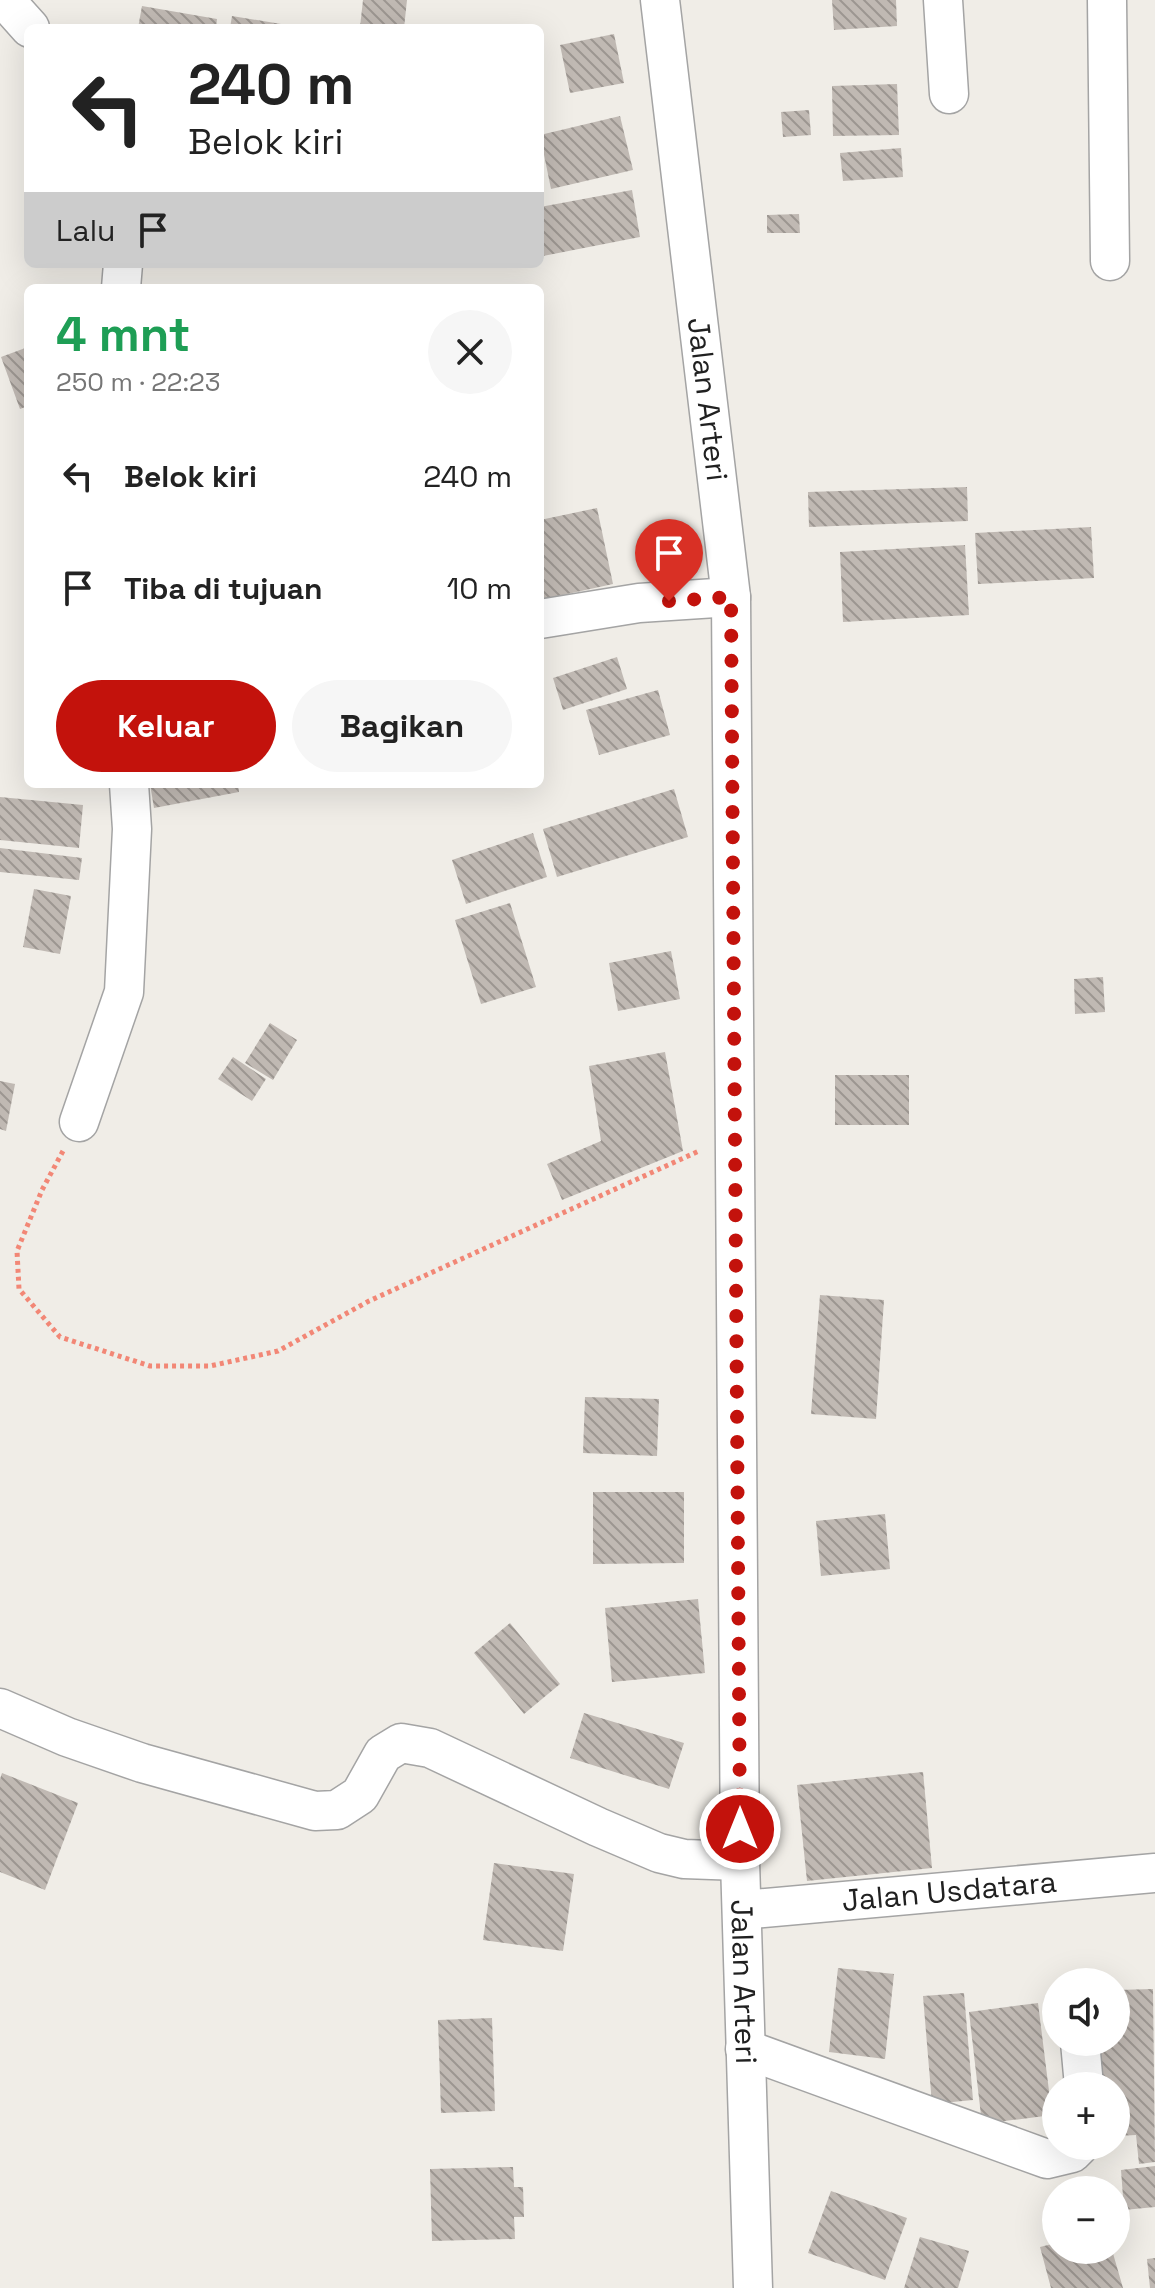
<!DOCTYPE html>
<html lang="id">
<meta charset="utf-8">
<style>
:root{--surface:#fff;--page:#f6f6f6;--text:#222;--muted:#767676;--accent:#c3120c}
body{margin:0;font-family:"Space Grotesk",sans-serif;background:var(--page);color:var(--text);height:100vh;display:flex;flex-direction:column;font-size:30px;white-space:nowrap}
*{box-sizing:border-box;margin:0}
p{font-size:26px;color:var(--muted)}
.icon{flex:none;width:44px;height:44px;fill:none;stroke:currentColor;stroke-width:2;stroke-linecap:round;stroke-linejoin:round}
.map{position:relative;flex:1;overflow:hidden}
.panel{position:absolute;left:24px;top:284px;width:520px;height:504px;display:flex;flex-direction:column;background:var(--surface);border-radius:12px;box-shadow:0 8px 32px #0002}
.panel>*{flex:none}
.banner{position:absolute;left:24px;top:24px;width:520px;height:244px;border-radius:12px;box-shadow:0 8px 32px #0002;background:#fff;color:var(--text);overflow:hidden}
.tools{position:absolute;left:1042px;top:1968px;display:grid;gap:16px}
.tools a{display:grid;place-items:center;width:88px;height:88px;border-radius:50%;background:var(--surface);box-shadow:0 8px 32px #0002;font-size:40px}
.pin{position:absolute;display:grid;place-items:center;width:68px;height:68px;color:#fff;margin:-82px -34px;border-radius:50% 50% 50% 0;rotate:-45deg;box-shadow:0 0 8px #0007}
.pin .icon{rotate:45deg}
.me{position:absolute;width:88px;margin:-44px;rotate:0deg;stroke-linejoin:round;filter:drop-shadow(0 0 6px #0008)}
.turn{display:flex;align-items:center;gap:28px;height:168px;padding:0 32px;font-size:36px}
.turn .icon{width:104px;height:104px;stroke-width:2.5}
.turn b{display:block;font-size:56px;line-height:68px}
.then{display:flex;align-items:center;height:76px;padding:0 32px;background:#0003;gap:16px;font-size:30px}
.round{display:grid;place-items:center;flex:none;width:84px;height:84px;border-radius:42px;background:var(--page)}
.head{display:flex;align-items:center;justify-content:space-between;height:136px;padding:0 32px}
h1{font-size:48px;font-weight:700;line-height:60px;color:#1e9e55}
.cta{display:flex;gap:16px;margin-top:auto;padding:16px 32px}
.cta a{flex:1;height:92px;border-radius:48px;background:var(--accent);color:#fff;font-size:32px;font-weight:700;line-height:92px;text-align:center}
.cta a+a{background:var(--page);color:var(--text)}
ul{padding:0;list-style:none}
li{display:flex;align-items:center;gap:24px;height:112px;padding:0 32px}
li div{flex:1}
li b{display:block;font-size:30px}
li em{font-style:normal}
.map>svg:first-child{display:block}
</style>
<div class="map">
<svg width="1155" height="2288" viewBox="0 0 1155 2288">
<defs>
<pattern id="building-back-hatch" width="6" height="6" patternUnits="userSpaceOnUse" patternTransform="scale(2)"><rect width="6" height="6" fill="#c0b9b3"/><path d="M-1 5l2 2M0 0l6 6M5-1l2 2" fill="none" stroke="#9c9691"/></pattern>
</defs>
<rect width="100%" height="100%" fill="#f0ede7"/>
<g fill="url(#building-back-hatch)">
<polygon points="363,0 407,0 404,28 360,27"/>
<polygon points="832,0 896,0 897,26 834,30"/>
<polygon points="142,6 217,19 216,28 138,28"/>
<polygon points="232,16 293,26 293,28 230,28"/>
<polygon points="614,34 624,83 570,93 560,45"/>
<polygon points="897,84 899,135 833,136 832,86"/>
<polygon points="809,110 811,135 783,137 781,112"/>
<polygon points="620,116 633,170 551,189 540,135"/>
<polygon points="901,148 903,177 843,181 840,153"/>
<polygon points="632,190 640,237 543,256 540,239 540,207"/>
<polygon points="799,214 800,233 767,233 767,215"/>
<polygon points="28,347 28,406 20,409 1,357"/>
<polygon points="967,487 968,521 809,527 808,492"/>
<polygon points="597,508 613,584 540,600 540,520"/>
<polygon points="1091,527 1094,578 978,584 975,533"/>
<polygon points="965,545 969,615 843,622 840,552"/>
<polygon points="617,657 627,689 563,710 553,678"/>
<polygon points="658,690 670,735 599,755 586,710"/>
<polygon points="150,784 238,784 239,792 154,808"/>
<polygon points="674,789 688,837 557,877 543,829"/>
<polygon points="0,797 83,805 79,848 0,840"/>
<polygon points="533,833 547,877 466,904 452,860"/>
<polygon points="0,848 82,858 79,880 0,872"/>
<polygon points="34,889 71,896 60,954 23,947"/>
<polygon points="510,903 536,987 481,1004 455,920"/>
<polygon points="671,951 680,999 618,1011 609,963"/>
<polygon points="1103,977 1105,1012 1075,1014 1074,979"/>
<polygon points="270,1023 297,1040 273,1080 245,1063"/>
<polygon points="665,1052 683,1151 562,1200 547,1164 601,1141 589,1066"/>
<polygon points="233,1057 266,1079 252,1101 218,1079"/>
<rect x="835" y="1075" width="74" height="50"/>
<polygon points="0,1081 15,1084 6,1131 0,1129"/>
<polygon points="820,1295 884,1300 876,1419 811,1414"/>
<polygon points="585,1397 659,1399 657,1456 583,1453"/>
<polygon points="593,1492 684,1492 684,1563 593,1564"/>
<polygon points="885,1514 890,1569 821,1576 816,1521"/>
<polygon points="698,1599 705,1673 612,1682 605,1608"/>
<polygon points="510,1623 560,1684 524,1714 474,1653"/>
<polygon points="584,1713 684,1743 669,1789 570,1758"/>
<polygon points="923,1772 932,1868 807,1881 797,1785"/>
<polygon points="2,1773 78,1803 45,1890 0,1872 0,1779"/>
<polygon points="494,1863 574,1874 563,1951 483,1940"/>
<polygon points="838,1968 894,1974 885,2059 829,2052"/>
<polygon points="1153,1989 1155,2162 1139,2164 1136,2135 1116,2136 1116,2086 1093,2086 1092,2042 1116,2042 1116,1990"/>
<polygon points="964,1993 973,2100 932,2104 923,1996"/>
<polygon points="1038,2003 1052,2115 982,2124 969,2012"/>
<polygon points="492,2018 495,2111 441,2113 438,2020"/>
<polygon points="1155,2166 1155,2207 1124,2210 1121,2170"/>
<polygon points="513,2167 514,2187 523,2187 524,2217 514,2217 515,2239 432,2241 430,2169"/>
<polygon points="831,2191 907,2218 885,2280 808,2253"/>
<polygon points="920,2237 969,2251 958,2288 904,2288"/>
<polygon points="1056,2243 1056,2250 1112,2250 1123,2288 1051,2288 1040,2247"/>
<polygon points="1155,2258 1155,2288 1150,2288 1147,2259"/>
</g>
<g fill="none" stroke-linecap="round" stroke-linejoin="round">
<defs>
<g id="minor">
<polyline points="5,0 30,28"/>
<path id="s1" d="M660 0 731 597 740 1861 753 2288"/>
<polyline points="943,0 949,94"/>
<polyline points="1107,0 1110,261"/>
<polyline points="121,288 123,264"/>
<polyline points="540,619 639,603 731,597"/>
<polyline points="79,1122 124,992 132,829 129,784"/>
<polyline points="0,1708 67,1737 142,1763 315,1811 337,1810 360,1795 383,1754 401,1743 430,1748 598,1827 659,1853 684,1859 740,1861"/>
<path id="s2" d="M742 1910 1155 1873"/>
<polyline points="1080,2042 1084,2086"/>
<polyline points="745,2049 1047,2159 1072,2153 1079,2146"/>
</g>
</defs>
<use href="#minor" stroke="#a4a4a4" stroke-width="41"/>
<polyline stroke="#f28776" stroke-width="5" stroke-dasharray="4 4" stroke-linecap="butt" points="63,1151 42,1190 17,1251 19,1289 60,1337 150,1366 210,1366 278,1351 369,1301 699,1151"/>
<use href="#minor" stroke="#fff" stroke-width="38"/>
</g>
<g fill="none" stroke-linecap="round" stroke-linejoin="round">
<polyline stroke="#c3120c" stroke-width="14" stroke-dasharray="0 25.2" points="669,601 731,597 740,1829"/>
</g>
<g text-anchor="middle" stroke-width="7" stroke-linejoin="round" paint-order="stroke">
<g font-size="30" fill="#202020" stroke="#fff">
<text dy="10" stroke="none"><textPath href="#s1" startOffset="402">Jalan Arteri</textPath></text>
<text dy="10" stroke="none"><textPath href="#s2" startOffset="208">Jalan Usdatara</textPath></text>
<text dy="10" stroke="none"><textPath href="#s1" startOffset="1986">Jalan Arteri</textPath></text>
</g>
</g>
</svg>
<div class="tools">
<a><svg class="icon" aria-label="sound" viewBox="0 0 24 24"><path d="M4 9h4l5-4v14l-5-4H4zM17 9q2 3 0 6"/></svg></a>
<a>+</a>
<a>−</a>
</div>
<div class="pin" style="left:669px;top:601px;background:#d93025"><svg class="icon" aria-label="arrive" viewBox="0 0 24 24"><path d="M6 21V4h12l-3 4 3 4H6"/></svg></div>
<svg class="me" style="left:740px;top:1829px" viewBox="-20 -20 40 40"><circle r="17" fill="#c3120c" stroke="#fff" stroke-width="3"/><path d="M0-11L8 9 0 5-8 9z" fill="#fff"/></svg>
<div class="banner">
<div class="turn"><svg class="icon" aria-label="left" viewBox="0 0 24 24"><path d="M17 20v-9H6M10 6l-5 5 5 5"/></svg><div><b>240 m</b>Belok kiri</div></div>
<div class="then">Lalu<svg class="icon" aria-label="arrive" viewBox="0 0 24 24"><path d="M6 21V4h12l-3 4 3 4H6"/></svg></div>
</div>
<section class="panel">
<div class="head"><div><h1>4 mnt</h1><p>250 m · 22:23</p></div><a class="round"><svg class="icon" aria-label="close" viewBox="0 0 24 24"><path d="M6 6l12 12M18 6L6 18"/></svg></a></div>
<ul>
<li><svg class="icon" aria-label="left" viewBox="0 0 24 24"><path d="M17 20v-9H6M10 6l-5 5 5 5"/></svg><div><b>Belok kiri</b></div><em>240 m</em></li>
<li><svg class="icon" aria-label="arrive" viewBox="0 0 24 24"><path d="M6 21V4h12l-3 4 3 4H6"/></svg><div><b>Tiba di tujuan</b></div><em>10 m</em></li>
</ul>
<div class="cta"><a>Keluar</a><a>Bagikan</a></div>
</section>
</div>
